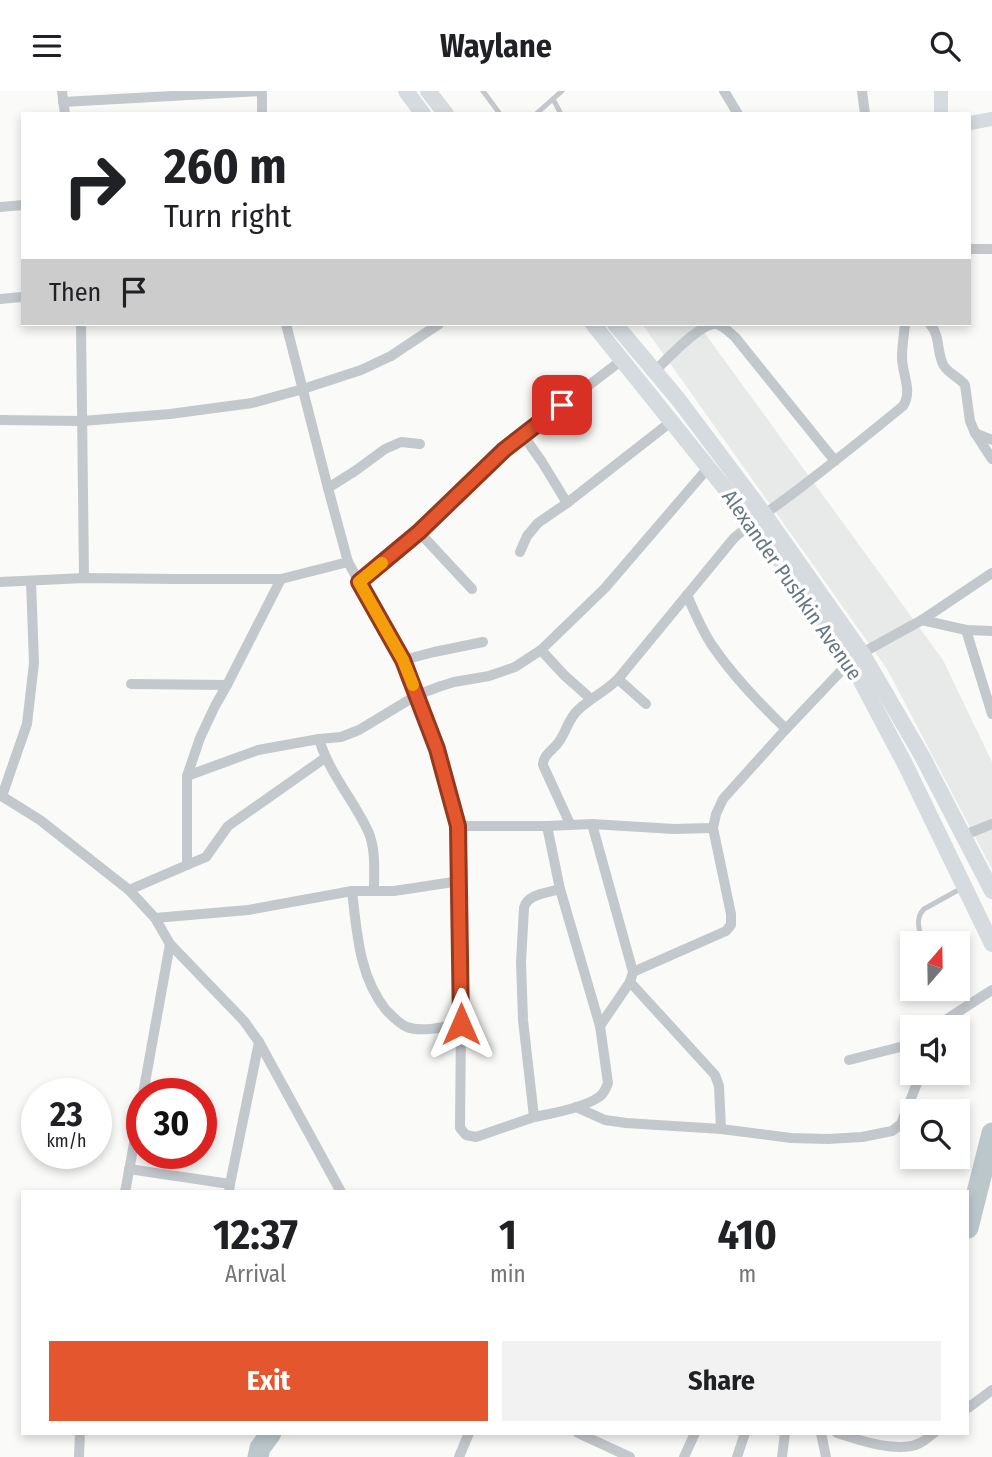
<!DOCTYPE html>
<style>
:root{--surface:#fff;--page:#f2f2f2;--text:#202124;--muted:#757577;--accent:#e4572e}
body{margin:0;font-family:"Fira Sans Condensed",sans-serif;background:var(--page);color:var(--text);height:100vh;display:flex;flex-direction:column;font-size:26px;white-space:nowrap}
*{box-sizing:border-box;margin:0}
p{font-size:23px;color:var(--muted)}
.icon{flex:none;width:38px;height:38px;fill:none;stroke:currentColor;stroke-width:2;stroke-linecap:round;stroke-linejoin:round}
.map{position:relative;flex:1;overflow:hidden}
.sheet{position:absolute;left:21px;top:1099px;width:948px;height:245px;display:flex;flex-direction:column;background:var(--surface);border-radius:0px;box-shadow:0 4px 10px #0003}
.sheet>*{flex:none}
.guide{position:absolute;left:21px;top:21px;width:950px;height:214px;border-radius:0px;box-shadow:0 4px 10px #0003;background:#fff;color:var(--text);overflow:hidden}
.needle{width:46px;rotate:20deg}
.controls{position:absolute;left:900px;top:840px;display:grid;gap:14px}
.controls a{display:grid;place-items:center;width:70px;height:70px;border-radius:0px;background:var(--surface);box-shadow:0 4px 10px #0003;font-size:35px}
.speed{position:absolute;left:21px;top:987px;display:flex;gap:14px;font-size:35px;font-weight:700;text-align:center}
.speed>*{display:grid;place-content:center;width:91px;height:91px;border-radius:50%;background:var(--surface);box-shadow:0 4px 10px #0003;line-height:1}
.speed small{font-size:18px;font-weight:400}
.speed .limit{border:10px solid #d22;background:#fff;color:#111}
.pin{position:absolute;display:grid;place-items:center;width:60px;height:60px;color:#fff;margin:-30px;border-radius:14px;box-shadow:0 4px 10px #0006}
.me{position:absolute;width:77px;margin:-38px;rotate:0deg;stroke-linejoin:round;filter:drop-shadow(0 0 5px #0008)}
.turn{display:flex;align-items:center;gap:24px;height:147px;padding:0 28px;font-size:32px}
.turn .icon{width:91px;height:91px;stroke-width:2.5}
.turn b{display:block;font-size:49px;line-height:60px}
.then{display:flex;align-items:center;height:66px;padding:0 28px;background:#0003;gap:14px;font-size:26px}
.eta{display:flex;justify-content:space-evenly;align-items:center;height:119px;text-align:center}
.eta b{font-size:42px;font-weight:700;line-height:49px}
.cta{display:flex;gap:14px;margin-top:auto;padding:14px 28px}
.cta a{flex:1;height:80px;border-radius:0px;background:var(--accent);color:#fff;font-size:28px;font-weight:700;line-height:80px;text-align:center}
.cta a+a{background:var(--page);color:var(--text)}
header{display:flex;justify-content:space-between;align-items:center;height:91px;padding:0 28px;background:var(--surface);font-size:32px;font-weight:700}
.map>svg:first-child{display:block}
</style>
<header><svg class="icon" aria-label="menu" viewBox="0 0 24 24"><path d="M4 6h16M4 12h16M4 18h16"/></svg>Waylane<svg class="icon" aria-label="search" viewBox="0 0 24 24"><circle cx="10" cy="10" r="6"/><path d="M15 15l6 6"/></svg></header>
<div class="map">
<svg width="992" height="1366" viewBox="0 0 992 1366">
<rect width="100%" height="100%" fill="#fafaf8"/>
<polygon fill="#e8e9e9" points="642,233 698,233 943,569 992,671 992,778 887,578"/>
<g fill="none" stroke-linecap="round" stroke-linejoin="round">
<g stroke="#bbc7cb" stroke-width="21">
<polyline points="968,1137 992,1042"/>
<polyline points="258,1366 260,1357 271,1342"/>
</g>
<g stroke="#c3c8cc" stroke-width="5">
<polyline points="483,0 500,23"/>
<polyline points="553,8 561,23"/>
<polyline points="536,23 562,0"/>
<path d="M923 852C920 840 914 828 924 818L962 797"/>
<polyline points="936,898 936,899"/>
</g>
<g stroke="#c3c8cc" stroke-width="10">
<polyline points="62,0 65,23"/>
<polyline points="262,0 262,23"/>
<polyline points="724,0 738,23"/>
<polyline points="862,0 865,23"/>
<polyline points="63,11 262,0"/>
<polyline points="0,116 23,114"/>
<polyline points="970,158 992,158"/>
<polyline points="0,208 22,206"/>
<polyline points="81,233 84,487"/>
<polyline points="286,233 328,397 348,471"/>
<path d="M930 233C941 245 936 262 944 275 949 283 959 286 965 294L970 330 975 342 992 368"/>
<path d="M655 280C666 269 701 231 716 233 724 235 729 241 735 246L835 370"/>
<polyline points="0,329 82,330 170,323 252,312 303,298 361,279 391,265 439,233"/>
<polyline points="975,342 992,349"/>
<polyline points="523,344 542,371 567,412"/>
<polyline points="328,397 355,380 385,358 401,351 420,353"/>
<polyline points="419,441 472,498"/>
<polyline points="520,461 527,445 538,432 567,412 672,330"/>
<polyline points="0,491 84,487 175,488 281,488 348,471 403,569 437,658 458,735 461,933 460,1037 466,1044 476,1046 534,1026"/>
<polyline points="359,491 419,441 504,359 622,269"/>
<path d="M687 504C695 522 702 540 714 557 734 586 760 613 786 638"/>
<polyline points="922,529 992,482"/>
<polyline points="966,539 992,623"/>
<polyline points="541,559 564,584 591,608"/>
<polyline points="862,562 922,529 966,539 992,540"/>
<polyline points="403,569 434,561 483,551"/>
<polyline points="618,588 646,613"/>
<polyline points="131,593 227,594"/>
<path d="M319 648C329 682 353 708 368 740 376 758 374 779 374 799"/>
<polyline points="187,685 258,659 319,648 341,646 359,639 417,604 441,595 454,591 489,585 515,576 541,559 605,497 708,377"/>
<polyline points="0,704 40,729 129,799 155,827 170,853 244,930 259,951 341,1101"/>
<polyline points="2,705 27,633 34,572 31,490"/>
<path d="M570 733 543 674C543 664 552 660 558 652 566 642 568 628 578 619 591 607 606 600 618 588L734 447C755 429 778 414 800 397 835 370 869 343 903 315 913 299 902 284 902 266 902 255 904 244 905 233"/>
<polyline points="592,733 633,881 630,891 600,935"/>
<polyline points="458,735 547,735 592,733 674,738 713,737 716,723 723,708 786,638 841,580 852,573"/>
<path d="M547 735 560 798 600 935 608 992C606 997 604 1003 599 1006 583 1017 553 1022 534 1026L523 929 521 871 524 817C527 803 547 802 560 798"/>
<polyline points="962,745 992,733"/>
<polyline points="187,774 206,766 228,735 325,667"/>
<polyline points="129,799 187,774 187,685 200,647 215,615 227,594 281,488"/>
<path d="M352 800C357 842 359 885 386 919 392 925 399 933 407 936 423 942 445 935 461 933"/>
<polyline points="155,827 248,819 352,800 394,800 460,790"/>
<polyline points="633,881 726,840 731,834 731,823 713,737"/>
<polyline points="630,891 715,984 719,995 721,1038"/>
<polyline points="941,936 947,928 992,899"/>
<polyline points="849,969 912,953"/>
<polyline points="143,1003 170,853"/>
<polyline points="576,1016 605,1029 626,1032 721,1038 791,1047 828,1048 862,1046 892,1040 901,1033 921,982"/>
<polyline points="129,1078 230,1093 229,1101"/>
<polyline points="230,1093 259,951"/>
<polyline points="125,1101 142,1010"/>
<polyline points="968,1317 992,1299"/>
<polyline points="578,1342 630,1366"/>
<polyline points="821,1342 826,1366"/>
<path d="M837 1342C858 1349 899 1363 920 1352 925 1350 929 1345 934 1342"/>
<polyline points="79,1366 80,1342"/>
<polyline points="459,1366 469,1342"/>
<polyline points="684,1366 695,1342"/>
<polyline points="737,1366 745,1342"/>
<polyline points="782,1366 785,1342"/>
</g>
<g stroke="#d6dbdf" stroke-width="14">
<polyline points="941,23 941,0"/>
<polyline points="970,32 992,28"/>
</g>
<g stroke="#d6dbdf" stroke-width="16">
<polyline points="406,0 423,23"/>
<polyline points="428,0 446,23"/>
<polyline points="593,233 752,431 800,497 852,573 906,675 992,853"/>
<polyline points="615,233 678,308 765,424 862,562 922,665 992,800"/>
</g>
</g>
<g fill="none" stroke-linecap="round" stroke-linejoin="round">
<defs>
<polyline id="route" points="461,933 458,735 437,658 403,569 359,491 419,441 504,359 562,314"/>
</defs>
<use href="#route" stroke="#94391e" stroke-width="18"/>
<use href="#route" stroke="#e4572e" stroke-width="12"/>
<polyline stroke="#f59e0b" stroke-width="12" points="382,472 359,491 403,569 413,594"/>
</g>
<g text-anchor="middle" stroke-width="7" stroke-linejoin="round" paint-order="stroke">
<g font-size="21" fill="#657683" stroke="#fff">
<text transform="translate(792 494) rotate(55)" y="7">Alexander Pushkin Avenue</text>
</g>
</g>
</svg>
<div class="controls">
<a><svg class="needle" viewBox="-14 -14 28 28"><path d="M0-13l5 13h-10z" fill="#e53935"/><path d="M0 13l5-13h-10z" fill="#757577"/></svg></a>
<a><svg class="icon" aria-label="sound" viewBox="0 0 24 24"><path d="M4 9h4l5-4v14l-5-4H4zM17 9q2 3 0 6"/></svg></a>
<a><svg class="icon" aria-label="search" viewBox="0 0 24 24"><circle cx="10" cy="10" r="6"/><path d="M15 15l6 6"/></svg></a>
</div>
<div class="speed"><div>23<small>km/h</small></div><div class="limit">30</div></div>
<div class="pin" style="left:562px;top:314px;background:#d93025"><svg class="icon" aria-label="arrive" viewBox="0 0 24 24"><path d="M6 21V4h12l-3 4 3 4H6"/></svg></div>
<svg class="me" style="left:461px;top:933px" viewBox="-20 -20 40 40"><path d="M0-17L14 15 0 8-14 15z" fill="#e4572e" stroke="#fff" stroke-width="4"/></svg>
<div class="guide">
<div class="turn"><svg class="icon" aria-label="right" viewBox="0 0 24 24"><path d="M7 20v-9h11M14 6l5 5-5 5"/></svg><div><b>260 m</b>Turn right</div></div>
<div class="then">Then<svg class="icon" aria-label="arrive" viewBox="0 0 24 24"><path d="M6 21V4h12l-3 4 3 4H6"/></svg></div>
</div>
<section class="sheet">
<div class="eta">
<div><b>12:37</b><p>Arrival</p></div>
<div><b>1</b><p>min</p></div>
<div><b>410</b><p>m</p></div>
</div>
<div class="cta"><a>Exit</a><a>Share</a></div>
</section>
</div>
